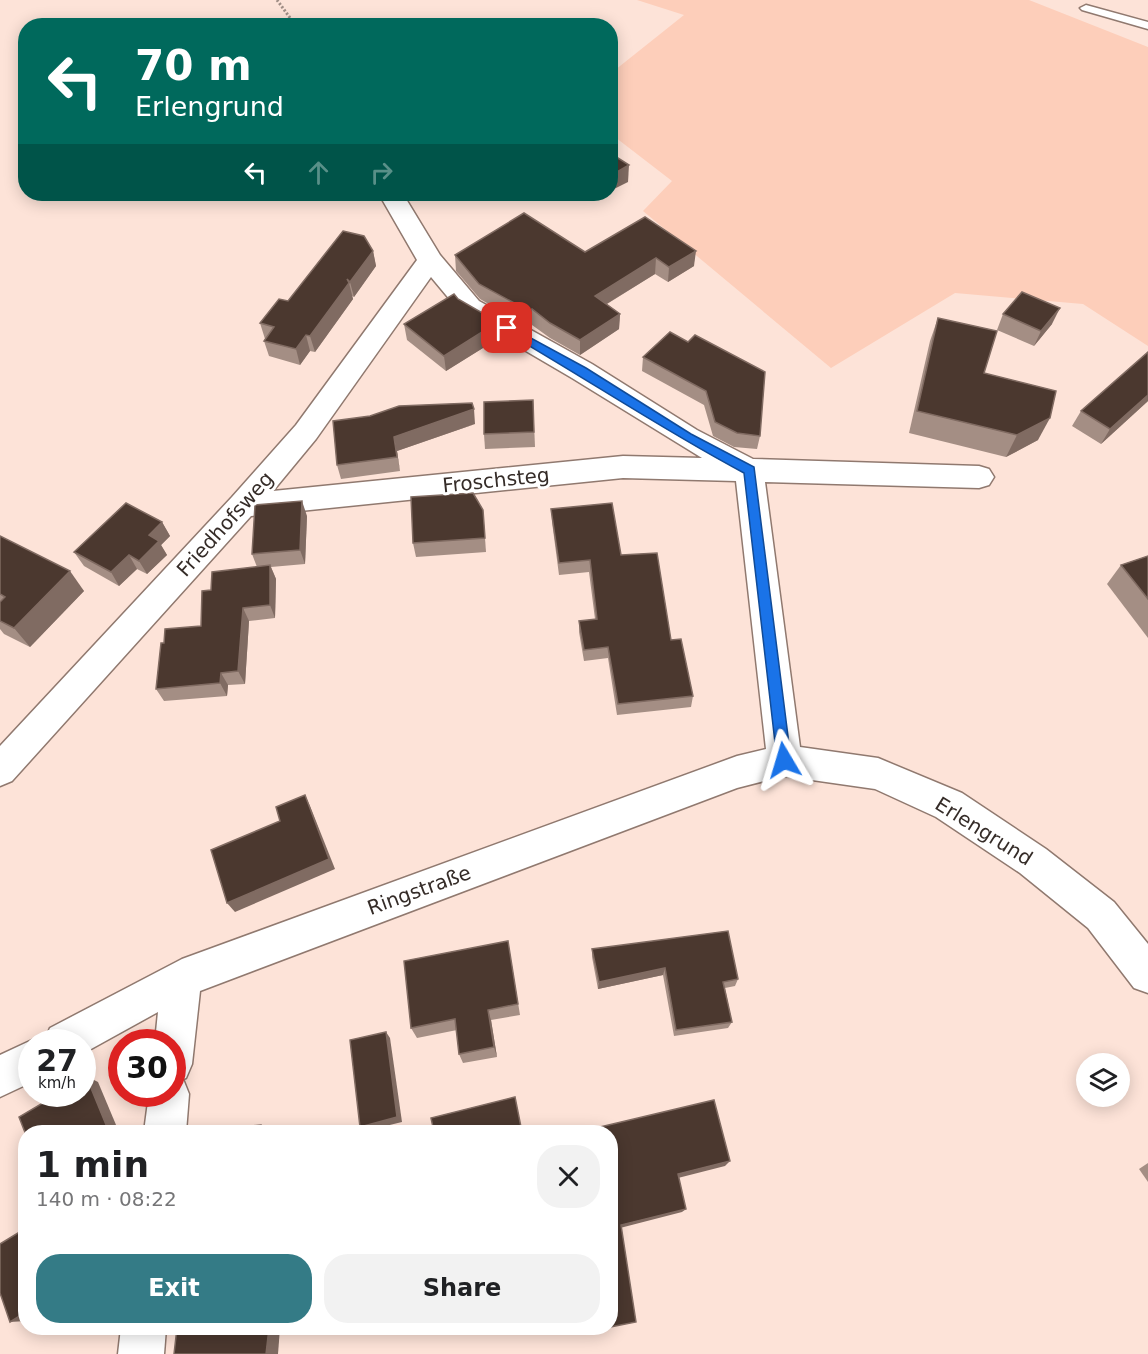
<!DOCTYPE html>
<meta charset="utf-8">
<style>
:root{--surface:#fff;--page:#f2f2f2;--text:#202124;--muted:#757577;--accent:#347b86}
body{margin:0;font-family:"DejaVu Sans",sans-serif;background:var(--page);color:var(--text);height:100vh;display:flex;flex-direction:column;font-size:22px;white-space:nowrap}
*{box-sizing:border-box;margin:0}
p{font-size:20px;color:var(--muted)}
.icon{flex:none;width:33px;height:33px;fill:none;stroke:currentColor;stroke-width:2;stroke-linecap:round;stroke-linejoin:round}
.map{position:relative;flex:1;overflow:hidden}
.side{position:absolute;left:18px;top:1125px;width:600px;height:210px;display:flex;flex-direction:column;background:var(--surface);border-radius:24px;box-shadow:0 3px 15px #0003}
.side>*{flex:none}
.hud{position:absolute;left:18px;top:18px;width:600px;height:183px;border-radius:24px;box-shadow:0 3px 15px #0003;background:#00695c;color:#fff;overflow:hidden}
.controls{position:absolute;left:1076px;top:1053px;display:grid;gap:12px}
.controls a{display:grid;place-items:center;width:54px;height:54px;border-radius:50%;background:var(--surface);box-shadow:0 3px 15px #0003;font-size:30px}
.speed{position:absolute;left:18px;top:1029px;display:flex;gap:12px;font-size:30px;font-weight:700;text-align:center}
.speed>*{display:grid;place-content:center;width:78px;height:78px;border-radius:50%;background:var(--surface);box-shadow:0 3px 15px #0003;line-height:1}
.speed small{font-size:15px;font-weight:400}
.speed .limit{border:9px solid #d22;background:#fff;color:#111}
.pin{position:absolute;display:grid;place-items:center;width:51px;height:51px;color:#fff;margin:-26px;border-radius:12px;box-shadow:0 3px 9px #0006}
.me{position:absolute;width:66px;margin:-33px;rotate:353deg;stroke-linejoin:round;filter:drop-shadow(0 0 4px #0008)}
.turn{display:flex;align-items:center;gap:21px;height:126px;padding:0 18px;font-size:27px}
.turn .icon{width:78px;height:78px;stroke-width:2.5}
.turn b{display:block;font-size:42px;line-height:51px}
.lanes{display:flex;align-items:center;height:57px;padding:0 18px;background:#0003;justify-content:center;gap:30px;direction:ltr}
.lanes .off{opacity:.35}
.round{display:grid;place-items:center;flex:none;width:63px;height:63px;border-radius:24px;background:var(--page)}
.headline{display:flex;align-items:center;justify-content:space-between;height:102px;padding:0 18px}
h1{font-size:36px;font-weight:800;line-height:45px}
.action{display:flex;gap:12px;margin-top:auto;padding:12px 18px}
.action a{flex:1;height:69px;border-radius:24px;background:var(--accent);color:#fff;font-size:24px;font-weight:800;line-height:69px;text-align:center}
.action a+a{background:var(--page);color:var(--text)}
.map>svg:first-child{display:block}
</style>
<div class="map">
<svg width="1148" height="1354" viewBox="0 0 1148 1354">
<rect width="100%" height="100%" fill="#fde3d8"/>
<polygon fill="#fdceba" points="637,0 1029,0 1148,47 1148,346 1083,304 955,293 831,368 643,211 672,181 611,134 610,74 684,15"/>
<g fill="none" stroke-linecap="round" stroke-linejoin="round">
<defs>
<polygon id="service" points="1086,5 1148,22 1148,29 1082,10 1080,8"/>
<g id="minor">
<path d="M379 194H403L440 255 479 301 592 364 697 430 753 459 979 466 989 469 994 477 989 485 979 488 765 482 800 747 878 758 962 793 1046 849 1114 902 1148 944V993L1134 988 1088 928 1020 873 936 817 875 789 784 776 737 788 200 991 192 1064 186 1078 183 1079 189 1094 186 1132H144L149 1094H172V1042H155L158 1012 82 1054V1042H44L50 1028 182 959 737 756 766 749 736 481 623 478 251 516 12 781 0 786V746L232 497 296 425 417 260ZM431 277 461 313 572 378 702 458 623 456 273 491 316 439Z"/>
<polygon points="32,1040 38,1042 32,1042 32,1082 0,1097 0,1055"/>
<polygon points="121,1328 166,1328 164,1354 118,1354"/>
</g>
</defs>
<use href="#service" stroke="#90796f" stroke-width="3"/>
<use href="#minor" stroke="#90796f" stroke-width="3"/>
<polyline stroke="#a08e86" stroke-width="3" stroke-dasharray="2 2" stroke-linecap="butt" points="277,0 296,26"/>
<use href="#service" fill="#fff" fill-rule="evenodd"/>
<use href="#minor" fill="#fff" fill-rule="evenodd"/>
</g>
<g fill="#a48e84">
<polygon points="645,217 694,266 668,282 655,274 607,304 620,314 619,329 580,355 550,338 532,325 529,327 480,299 456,271 455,255 585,252"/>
<polygon points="373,251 376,266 354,297 352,296 353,299 315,352 310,351 300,365 269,356 264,341 265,339 260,323 288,301"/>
<polygon points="458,299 499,338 446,371 407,340 404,324"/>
<polygon points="1003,314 1052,324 1034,346 997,330"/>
<polygon points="938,318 984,373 1038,440 1006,457 909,433 930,341"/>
<polygon points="688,342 760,436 757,449 734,447 713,436 704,405 642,371 643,357"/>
<polygon points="533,400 535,447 485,449 484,434"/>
<polygon points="1148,401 1101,444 1072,426 1081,411"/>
<polygon points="475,424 397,451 400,471 341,479 337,465"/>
<polygon points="551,509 621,555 671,640 693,696 691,707 617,715 608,658 584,661 579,632 579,621 595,619 589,572 559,575 552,522"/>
<polygon points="483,510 486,552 416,557 413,543"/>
<polygon points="307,516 305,564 271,567 276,579 275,618 249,621 245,684 228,685 227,696 164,701 156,689 164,643 201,626 211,590 257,567 252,554"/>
<polygon points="162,522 170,536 161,545 167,555 147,574 137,569 119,586 84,566 74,552"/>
<polygon points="0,536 84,591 30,647 4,634 0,629"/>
<polygon points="1148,556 1148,638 1107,584 1121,565"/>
<polygon points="508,941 520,1015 491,1020 497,1057 463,1063 459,1054 457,1030 417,1038 411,1028"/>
<polygon points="592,949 738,979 735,986 725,988 732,1022 728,1028 674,1036 663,975 598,989 592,957"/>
<polygon points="1148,1163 1148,1182 1139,1169"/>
</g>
<g fill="#806b62">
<polygon points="629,165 628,182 610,191 610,176"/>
<polygon points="373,251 376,266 354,297 350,282"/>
<polygon points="696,251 694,266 668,282 669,267"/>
<polygon points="656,258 655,274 595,311 595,296"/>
<polygon points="349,283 353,299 315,352 310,336"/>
<polygon points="1060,308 1052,324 1034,346 1041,331"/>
<polygon points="532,309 532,325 529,327 529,311"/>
<polygon points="620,314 619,329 580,355 580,340"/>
<polygon points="498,322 499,338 446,371 444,356"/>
<polygon points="306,335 310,351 300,365 296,349"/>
<polygon points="1148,395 1148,401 1101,444 1110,429"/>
<polygon points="474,409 475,424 397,451 400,471 394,437"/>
<polygon points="1050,418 1038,440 1006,457 1017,435"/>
<polygon points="302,501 307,516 305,564 300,550"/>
<polygon points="162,522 170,536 161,545 167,555 147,574 139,561 149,535"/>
<polygon points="129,555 137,569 119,586 111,572"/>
<polygon points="270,565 276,579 275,618 270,605"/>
<polygon points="70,571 84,591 30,647 14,628"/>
<polygon points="243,608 249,621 245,684 238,671"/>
<polygon points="221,673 228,685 227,696 220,683"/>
<polygon points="305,795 310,806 335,869 235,912 227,903"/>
<polygon points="665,968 663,975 598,989 599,982"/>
<polygon points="488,1010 491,1020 497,1057 494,1047"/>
<polygon points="386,1032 390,1038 402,1122 365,1131 360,1127"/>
<polygon points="86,1076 98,1082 119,1132 109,1132"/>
<polygon points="261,1125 269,1130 269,1132 261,1132"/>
<polygon points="730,1161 725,1166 674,1179 678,1174"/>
<polygon points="686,1209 682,1212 620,1228 621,1225"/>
<polygon points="26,1312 26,1321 10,1322"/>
<polygon points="269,1328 280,1328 278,1354 266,1354"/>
</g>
<g fill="#4b382f" stroke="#806b62" stroke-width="1.5">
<polygon points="610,153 629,165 610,176"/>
<polygon points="524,213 585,252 645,217 696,251 669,267 656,258 595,296 620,314 580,340 550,323 532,309 529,311 479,284 455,255"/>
<polygon points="343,231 364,236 373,251 350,282 347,279 349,283 310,336 306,335 296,349 264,341 274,327 260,323 279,299 288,301"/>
<polygon points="1022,292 1060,308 1041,331 1003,314"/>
<polygon points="454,294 458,299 498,322 444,356 404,324"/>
<polygon points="938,318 997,331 984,373 1056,391 1050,418 1017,435 917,411"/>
<polygon points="670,332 688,342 695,335 765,372 760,436 737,433 715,422 706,391 643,357"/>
<polygon points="1148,352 1148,395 1110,429 1081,411"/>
<polygon points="533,400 534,432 484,434 484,402"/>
<polygon points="472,403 474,409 394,437 397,457 337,465 333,421 370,416 399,406"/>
<polygon points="473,493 483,510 485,538 413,543 411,497"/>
<polygon points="302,501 300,550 252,554 255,505"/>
<polygon points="126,503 162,522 149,535 159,541 139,561 129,555 111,572 74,552"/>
<polygon points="612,503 621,555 657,553 671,640 681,639 693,696 618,704 608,647 584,650 579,621 597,619 590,560 559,563 551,509"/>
<polygon points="0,536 70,571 14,628 0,621 0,602 5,597 0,594"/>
<polygon points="1148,556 1148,599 1121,565"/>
<polygon points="270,565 270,605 243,608 238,671 221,673 220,683 156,689 161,643 164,643 165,629 201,626 202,591 211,590 212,572"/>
<polygon points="305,795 329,859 227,903 211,850 280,821 276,807"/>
<polygon points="728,931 738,979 723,982 732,1022 676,1030 665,968 599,982 592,949"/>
<polygon points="508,941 518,1004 488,1010 494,1047 459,1054 455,1019 411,1028 404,961"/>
<polygon points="386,1032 397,1117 360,1127 350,1040"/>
<polygon points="86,1076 109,1132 26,1132 26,1135 19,1117 58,1094 82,1094 82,1078"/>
<polygon points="515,1097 522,1132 434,1132 431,1118"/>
<polygon points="714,1100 730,1161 678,1174 686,1209 621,1225 636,1322 610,1327 610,1132 579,1132"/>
<polygon points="261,1125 261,1132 192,1132"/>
<polygon points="26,1228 26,1312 10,1322 0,1293 0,1244"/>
<polygon points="177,1328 269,1328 266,1354 174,1354"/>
<polygon points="595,1328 610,1328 596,1331"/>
</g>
<path fill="#1a73e8" stroke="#114b97" stroke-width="1.5" d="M507 325 586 368 691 434 754 467 791 760 789 765 784 767 779 765 777 760 744 473C661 429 584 377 504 331V326Z"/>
<g text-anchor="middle" stroke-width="6" stroke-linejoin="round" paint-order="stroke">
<g font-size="20" fill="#352c28" stroke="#fff">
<text transform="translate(496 480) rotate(-6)" y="7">Froschsteg</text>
<text transform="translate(225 524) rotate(-48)" y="7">Friedhofsweg</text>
<text transform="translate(984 831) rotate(32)" y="7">Erlengrund</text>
<text transform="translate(419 890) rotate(-20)" y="7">Ringstraße</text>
</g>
</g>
</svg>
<div class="controls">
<a><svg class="icon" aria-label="layers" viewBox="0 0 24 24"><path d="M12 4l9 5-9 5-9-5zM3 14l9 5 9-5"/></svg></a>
</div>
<div class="speed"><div>27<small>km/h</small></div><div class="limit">30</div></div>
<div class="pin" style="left:507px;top:328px;background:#d93025"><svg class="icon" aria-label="arrive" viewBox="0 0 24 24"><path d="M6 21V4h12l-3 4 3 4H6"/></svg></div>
<svg class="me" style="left:784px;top:760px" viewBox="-20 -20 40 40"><path d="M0-17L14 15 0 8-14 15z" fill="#1a73e8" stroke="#fff" stroke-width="4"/></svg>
<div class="hud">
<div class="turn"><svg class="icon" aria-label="left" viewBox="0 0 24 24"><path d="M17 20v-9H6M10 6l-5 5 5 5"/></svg><div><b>70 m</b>Erlengrund</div></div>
<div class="lanes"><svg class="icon" aria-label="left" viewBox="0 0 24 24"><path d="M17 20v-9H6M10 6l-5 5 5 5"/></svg><svg class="icon off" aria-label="ahead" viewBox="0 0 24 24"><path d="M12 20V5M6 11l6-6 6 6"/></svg><svg class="icon off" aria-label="right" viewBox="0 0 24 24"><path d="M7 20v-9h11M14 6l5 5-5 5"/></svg></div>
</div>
<section class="side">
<div class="headline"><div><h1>1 min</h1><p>140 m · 08:22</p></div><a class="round"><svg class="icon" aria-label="close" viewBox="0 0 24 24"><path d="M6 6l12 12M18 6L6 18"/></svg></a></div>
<div class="action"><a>Exit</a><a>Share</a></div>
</section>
</div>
